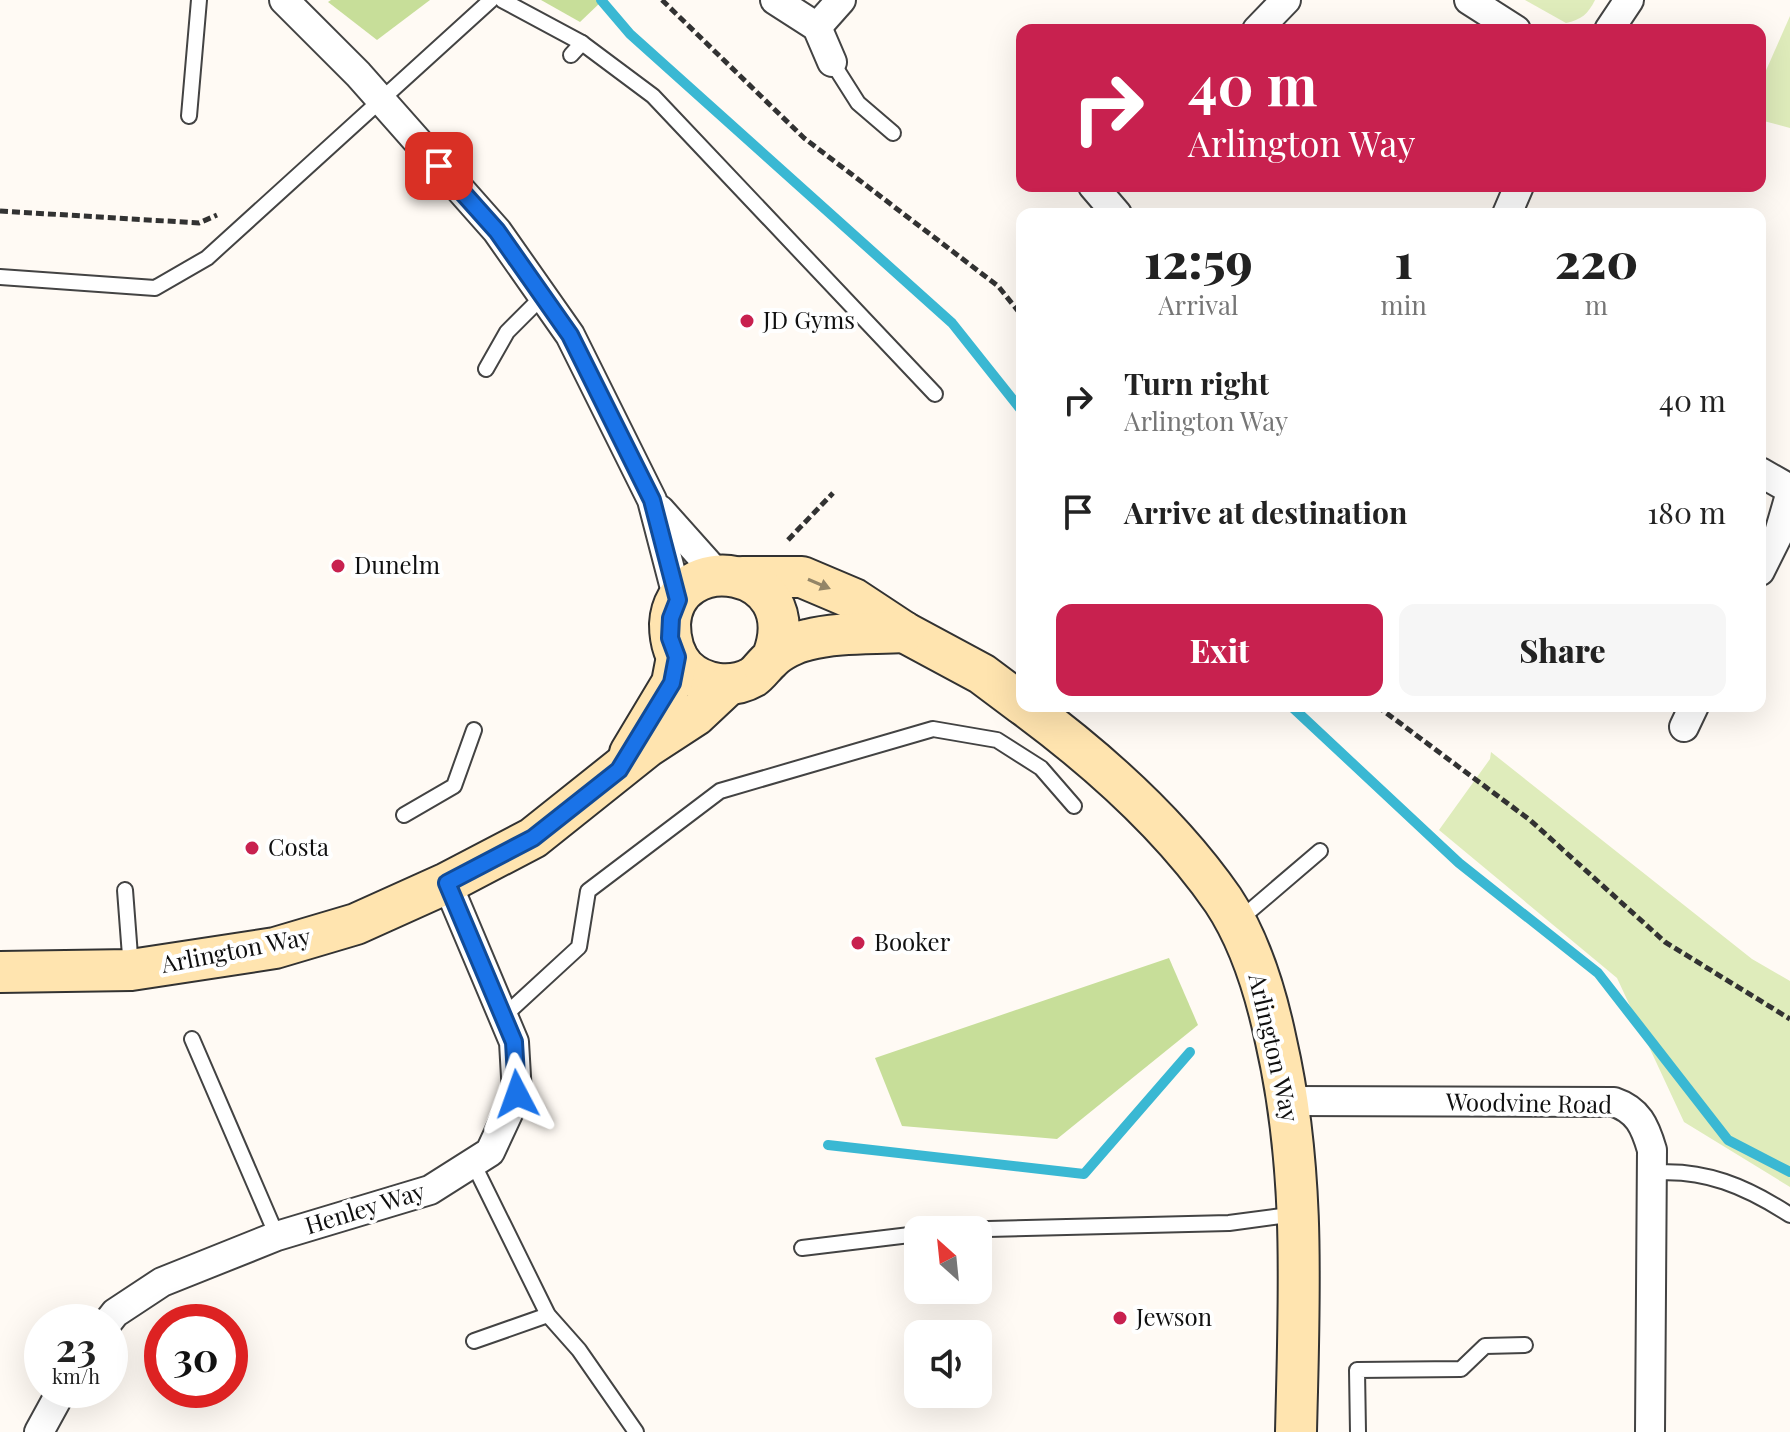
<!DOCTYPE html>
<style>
:root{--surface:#fff;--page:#f6f6f6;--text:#222;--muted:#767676;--accent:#c8214f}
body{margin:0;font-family:"Playfair Display",serif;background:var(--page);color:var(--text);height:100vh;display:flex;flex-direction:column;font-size:30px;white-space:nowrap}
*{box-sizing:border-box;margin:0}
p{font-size:26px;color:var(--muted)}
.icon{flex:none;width:44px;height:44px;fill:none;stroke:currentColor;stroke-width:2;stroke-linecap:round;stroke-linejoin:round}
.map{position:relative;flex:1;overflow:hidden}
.side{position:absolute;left:1016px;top:208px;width:750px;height:504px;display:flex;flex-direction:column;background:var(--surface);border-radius:16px;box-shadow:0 8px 32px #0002}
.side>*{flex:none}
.hud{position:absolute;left:1016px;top:24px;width:750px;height:168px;border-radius:16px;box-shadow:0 8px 32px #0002;background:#c8214f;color:#fff;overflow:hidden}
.needle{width:52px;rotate:333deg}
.buttons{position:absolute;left:904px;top:1216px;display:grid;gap:16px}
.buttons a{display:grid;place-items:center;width:88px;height:88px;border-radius:16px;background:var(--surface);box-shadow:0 8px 32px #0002;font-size:40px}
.speed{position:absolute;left:24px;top:1304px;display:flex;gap:16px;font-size:40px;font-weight:700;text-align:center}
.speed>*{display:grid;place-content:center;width:104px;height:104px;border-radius:50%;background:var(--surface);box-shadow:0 8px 32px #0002;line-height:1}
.speed small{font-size:20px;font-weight:400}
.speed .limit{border:12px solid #d22;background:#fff;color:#111}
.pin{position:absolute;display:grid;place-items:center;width:68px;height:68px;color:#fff;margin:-34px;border-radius:16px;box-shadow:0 4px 12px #0006}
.me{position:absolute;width:88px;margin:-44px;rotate:356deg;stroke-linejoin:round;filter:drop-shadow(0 0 6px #0008)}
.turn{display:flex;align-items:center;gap:28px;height:168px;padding:0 40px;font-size:36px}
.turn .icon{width:104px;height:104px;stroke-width:2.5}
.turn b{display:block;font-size:56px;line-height:68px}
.eta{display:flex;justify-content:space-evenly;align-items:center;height:136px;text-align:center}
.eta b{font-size:48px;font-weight:800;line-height:56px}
.action{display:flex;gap:16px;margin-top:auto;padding:16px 40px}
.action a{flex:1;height:92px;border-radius:16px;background:var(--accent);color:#fff;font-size:32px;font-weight:800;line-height:92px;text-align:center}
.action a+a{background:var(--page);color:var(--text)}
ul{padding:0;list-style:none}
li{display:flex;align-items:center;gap:24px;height:112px;padding:0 40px}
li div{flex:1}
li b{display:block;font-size:30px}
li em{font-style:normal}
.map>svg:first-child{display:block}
</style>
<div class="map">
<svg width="1790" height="1432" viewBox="0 0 1790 1432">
<rect width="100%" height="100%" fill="#fffaf4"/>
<g fill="#dfecbb">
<path d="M1525 0H1595C1588 14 1581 20 1566 23Z"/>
<polygon points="1790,16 1790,128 1760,120 1760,84"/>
<polygon points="1491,752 1752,959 1790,981 1790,1187 1684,1122 1617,978 1439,830 1490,759"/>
</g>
<g fill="#c7de99">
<polygon points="331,0 430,0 377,40 328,2"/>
<polygon points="541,0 603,0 580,22"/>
<polygon points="1169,958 1198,1025 1057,1139 902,1126 875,1058"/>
</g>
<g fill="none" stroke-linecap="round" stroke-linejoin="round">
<g stroke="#3ab8d3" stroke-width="10">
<polyline points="601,0 630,34 952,323 1022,411"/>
<polyline points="1291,706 1459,863 1598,973 1728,1140 1790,1172"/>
<polyline points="828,1145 1084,1174 1190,1052"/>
</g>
<defs>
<g id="lane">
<polyline points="502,0 582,43 653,96 935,394"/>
<polyline points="571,55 582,43"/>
<polyline points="832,62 858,103 893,133"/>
<polyline points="189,116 199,0"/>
<polyline points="0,277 155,288 207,258 491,0"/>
<polyline points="486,369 507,332 543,296"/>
<polyline points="404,815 454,786 474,730"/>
<polyline points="125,890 131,969"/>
<polyline points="1238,921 1320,851"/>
<polyline points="504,1016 579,947 588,891 720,791 933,729 997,740 1041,768 1074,806"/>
<polyline points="192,1039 277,1236"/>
<polyline points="474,1165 548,1315 579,1350 636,1432"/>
<path d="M1651 1173C1704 1168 1747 1187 1790 1215"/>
<polyline points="948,1230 1229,1223 1296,1214"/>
<polyline points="802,1248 918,1234"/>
<polyline points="474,1341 548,1315"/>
<polyline points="1358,1432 1357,1370 1461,1369 1485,1346 1525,1345"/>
</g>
<g id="street">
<polyline points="284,0 358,74 497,231 570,335 652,500 678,600"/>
<polyline points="775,0 817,27 832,62"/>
<polyline points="1469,0 1516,30"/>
<polyline points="817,27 841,0"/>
<polyline points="1257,30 1286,0"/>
<polyline points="1609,30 1629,0"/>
<polyline points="1093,186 1117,214"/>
<polyline points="1507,214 1519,186"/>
<polyline points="1760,472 1790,489"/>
<polyline points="660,510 718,575"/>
<polyline points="1760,571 1779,533 1790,495"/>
<polyline points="1684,727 1694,706"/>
<path d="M1290 1101 1614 1102C1638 1110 1645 1126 1652 1150L1650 1432"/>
<polyline points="108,1322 115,1313 162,1282 277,1236 430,1190 490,1152 517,1094 514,1042 447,883"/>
<polyline points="39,1432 62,1390"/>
</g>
<g id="secondary">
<polyline points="742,577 802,577 854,599 904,632 982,674 1022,704"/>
<path d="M773 656C807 565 674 547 670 624 670 640 674 656 685 668 703 686 732 689 753 677 759 673 764 665 770 660 778 651 796 642 807 640 837 632 873 634 904 632"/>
<path d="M1025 706C1098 760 1171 825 1223 900 1251 942 1266 993 1276 1041 1306 1172 1299 1299 1296 1432"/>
<polyline points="630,753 672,683 677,657"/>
<polyline points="0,972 131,970 275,948 356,924 447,883 533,838 647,747 696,715 728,685"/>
</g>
</defs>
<use href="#lane" stroke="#434343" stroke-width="18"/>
<use href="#street" stroke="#434343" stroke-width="32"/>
<use href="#secondary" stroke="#323232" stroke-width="44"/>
<g stroke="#323232" stroke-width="5" stroke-dasharray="8 4" stroke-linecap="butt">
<polyline points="662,0 804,138 998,286 1022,316"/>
<polyline points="0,211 199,223 217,215"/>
<polyline points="788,540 833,493"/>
<polyline points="1377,706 1530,820 1665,942 1790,1019"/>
</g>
<use href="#lane" stroke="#fff" stroke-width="14"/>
<use href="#street" stroke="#fff" stroke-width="28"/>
<use href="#secondary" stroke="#ffe4af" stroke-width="40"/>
</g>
<defs><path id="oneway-solid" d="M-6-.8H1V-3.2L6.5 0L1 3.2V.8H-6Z" transform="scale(2)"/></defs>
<use fill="#938567" href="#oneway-solid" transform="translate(819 584) rotate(23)"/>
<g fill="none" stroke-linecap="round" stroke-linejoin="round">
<defs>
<polyline id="route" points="439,166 497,231 570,335 652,500 678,600 671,618 670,638 677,657 672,683 619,770 533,838 447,883 514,1042 517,1094"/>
</defs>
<use href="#route" stroke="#114b97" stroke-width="20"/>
<use href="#route" stroke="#1a73e8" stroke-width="14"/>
</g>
<g fill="#c8214f" stroke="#fff" stroke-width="3">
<circle cx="747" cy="321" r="8"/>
<circle cx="338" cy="566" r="8"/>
<circle cx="252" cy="848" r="8"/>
<circle cx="858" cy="943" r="8"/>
<circle cx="1120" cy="1318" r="8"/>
</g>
<g text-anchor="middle" stroke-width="8" stroke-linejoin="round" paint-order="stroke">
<g font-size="24" fill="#101010" stroke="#fff" text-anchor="start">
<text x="763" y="329">JD Gyms</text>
<text x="354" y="574">Dunelm</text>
<text x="268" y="856">Costa</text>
<text x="874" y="951">Booker</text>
<text x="1136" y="1326">Jewson</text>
</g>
<g font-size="24" fill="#101010" stroke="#fff">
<text transform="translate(236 951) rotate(-11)" y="8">Arlington Way</text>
<text transform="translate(1273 1048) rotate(77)" y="8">Arlington Way</text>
<text transform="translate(1529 1104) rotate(1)" y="8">Woodvine Road</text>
<text transform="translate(365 1209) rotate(-17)" y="8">Henley Way</text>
</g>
</g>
</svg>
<div class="buttons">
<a><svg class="needle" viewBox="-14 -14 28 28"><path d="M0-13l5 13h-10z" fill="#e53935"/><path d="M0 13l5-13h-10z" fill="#767676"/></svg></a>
<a><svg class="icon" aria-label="sound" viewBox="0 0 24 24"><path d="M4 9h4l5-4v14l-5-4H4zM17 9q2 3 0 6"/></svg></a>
</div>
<div class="speed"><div>23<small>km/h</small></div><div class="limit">30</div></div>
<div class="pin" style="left:439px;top:166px;background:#d93025"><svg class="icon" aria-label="arrive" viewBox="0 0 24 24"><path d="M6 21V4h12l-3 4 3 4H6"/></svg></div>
<svg class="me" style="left:517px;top:1094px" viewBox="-20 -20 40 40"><path d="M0-17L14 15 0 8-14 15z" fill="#1a73e8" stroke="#fff" stroke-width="4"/></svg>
<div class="hud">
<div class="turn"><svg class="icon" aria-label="right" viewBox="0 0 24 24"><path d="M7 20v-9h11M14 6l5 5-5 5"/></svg><div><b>40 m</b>Arlington Way</div></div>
</div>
<section class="side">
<div class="eta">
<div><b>12:59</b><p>Arrival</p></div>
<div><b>1</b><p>min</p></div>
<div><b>220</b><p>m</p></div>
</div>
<ul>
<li><svg class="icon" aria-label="right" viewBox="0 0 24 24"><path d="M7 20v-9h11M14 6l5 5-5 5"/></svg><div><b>Turn right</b><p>Arlington Way</p></div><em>40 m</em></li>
<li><svg class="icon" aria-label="arrive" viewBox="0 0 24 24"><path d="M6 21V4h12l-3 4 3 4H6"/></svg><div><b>Arrive at destination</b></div><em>180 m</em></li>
</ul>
<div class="action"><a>Exit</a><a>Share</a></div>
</section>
</div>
